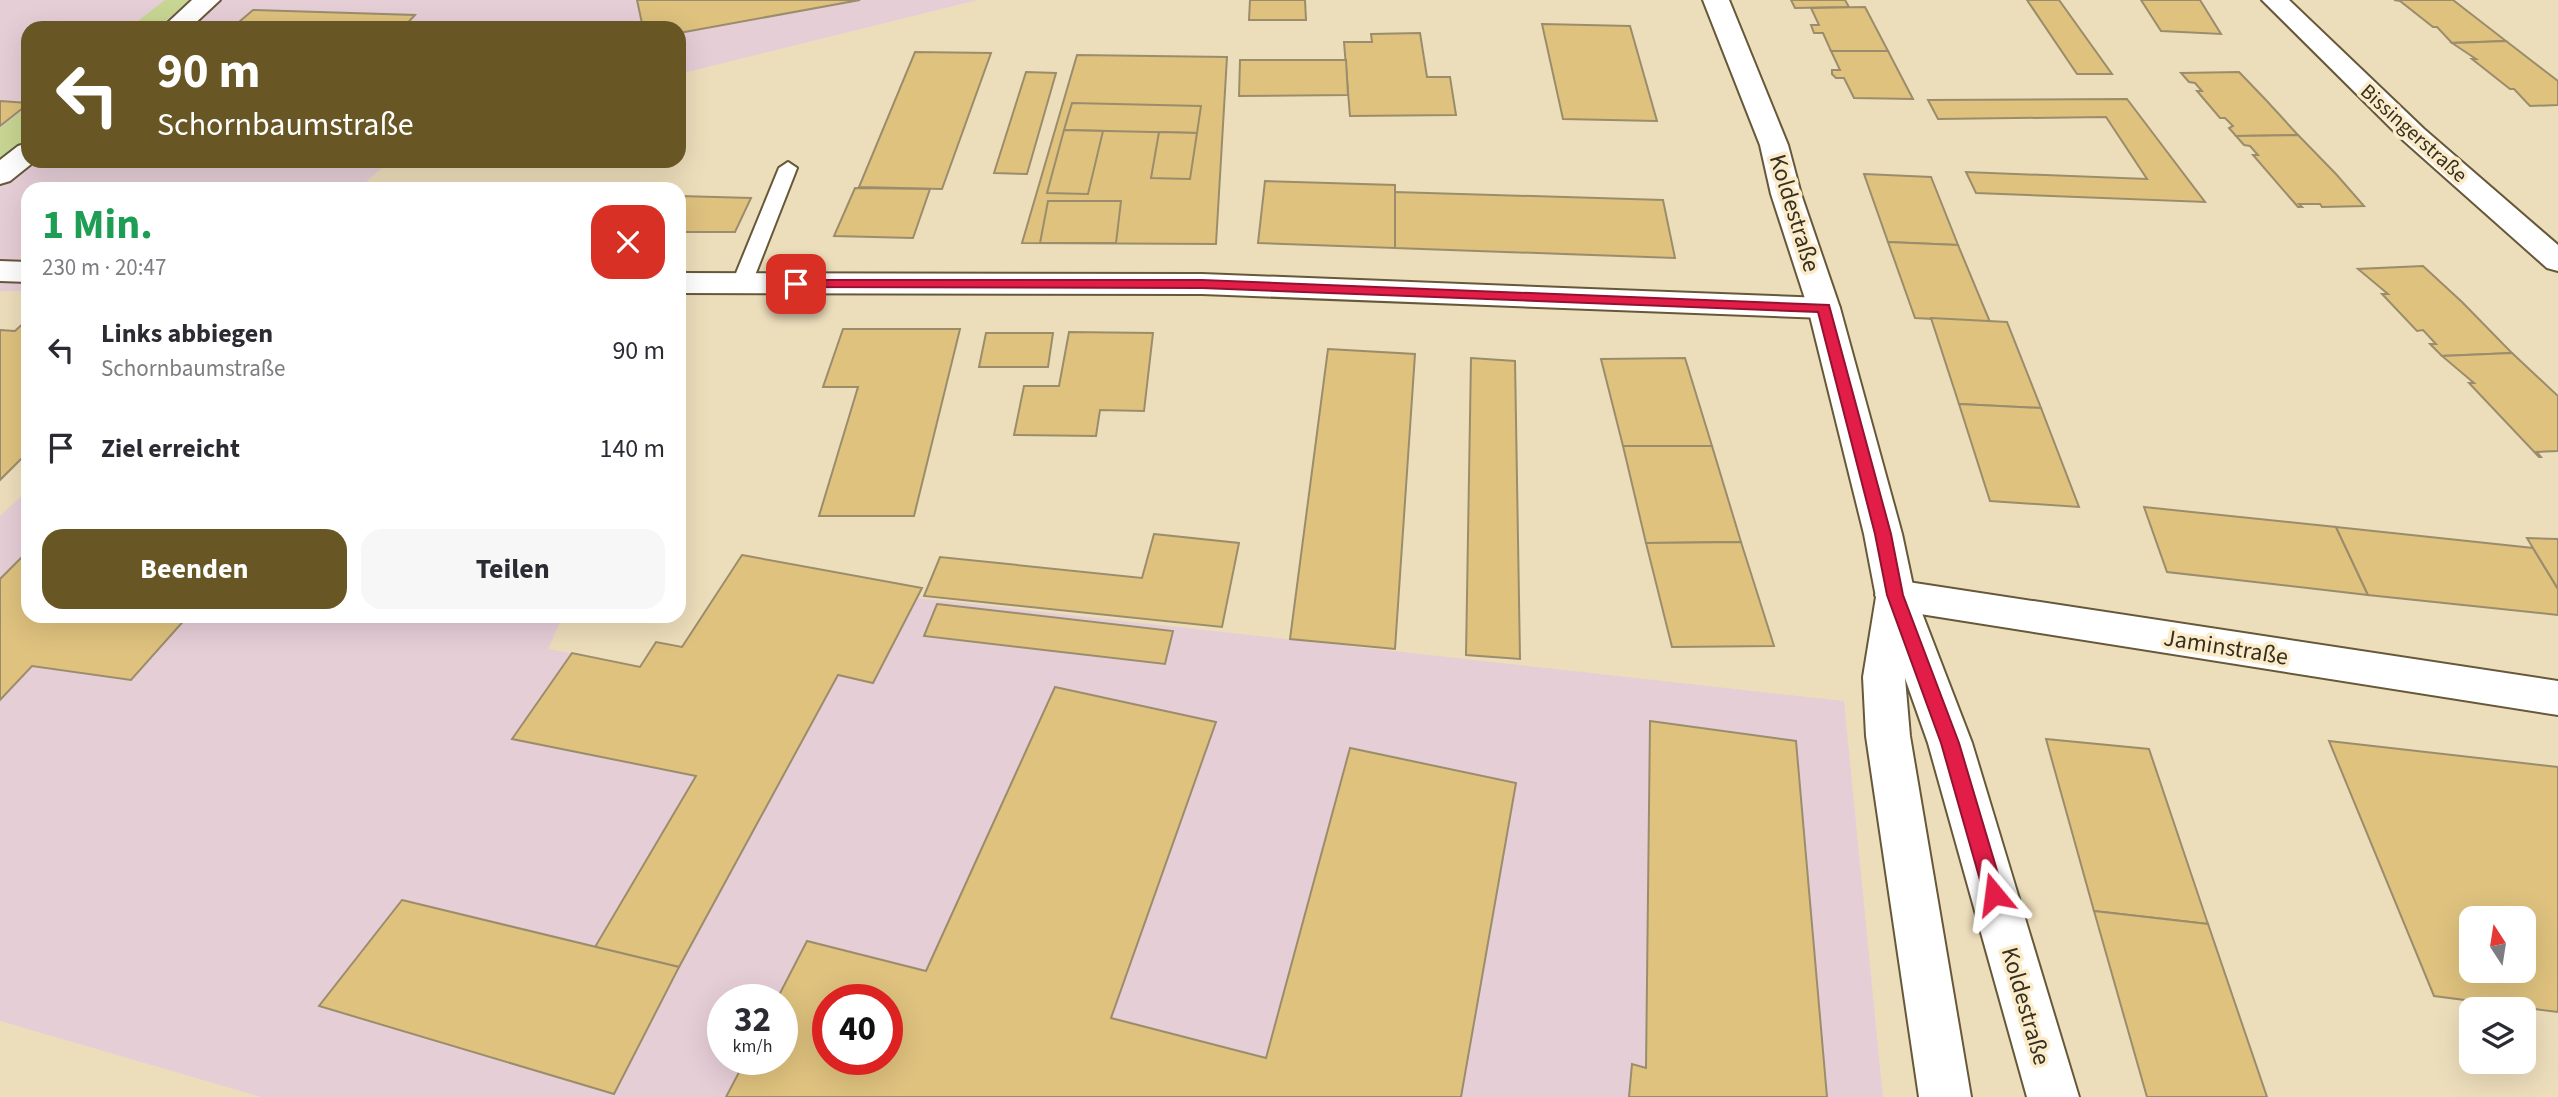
<!DOCTYPE html>
<html lang="de">
<meta charset="utf-8">
<style>
:root{--surface:#fff;--page:#f7f7f7;--text:#2b2b33;--muted:#7c7c81;--accent:#685724}
body{margin:0;font-family:"Source Sans 3",sans-serif;background:var(--page);color:var(--text);height:100vh;display:flex;flex-direction:column;font-size:26px;white-space:nowrap}
*{box-sizing:border-box;margin:0}
p{font-size:23px;color:var(--muted)}
.icon{flex:none;width:38px;height:38px;fill:none;stroke:currentColor;stroke-width:2;stroke-linecap:round;stroke-linejoin:round}
.map{position:relative;flex:1;overflow:hidden}
.drawer{position:absolute;left:21px;top:182px;width:665px;height:441px;display:flex;flex-direction:column;background:var(--surface);border-radius:21px;box-shadow:0 7px 28px #0002}
.drawer>*{flex:none}
.banner{position:absolute;left:21px;top:21px;width:665px;height:147px;border-radius:21px;box-shadow:0 7px 28px #0002;background:#685724;color:#fff;overflow:hidden}
.needle{width:46px;rotate:348deg}
.tools{position:absolute;left:2459px;top:906px;display:grid;gap:14px}
.tools a{display:grid;place-items:center;width:77px;height:77px;border-radius:14px;background:var(--surface);box-shadow:0 7px 28px #0002;font-size:35px}
.speed{position:absolute;left:707px;top:984px;display:flex;gap:14px;font-size:35px;font-weight:700;text-align:center}
.speed>*{display:grid;place-content:center;width:91px;height:91px;border-radius:50%;background:var(--surface);box-shadow:0 7px 28px #0002;line-height:1}
.speed small{font-size:18px;font-weight:400}
.speed .limit{border:10px solid #d22;background:#fff;color:#111}
.pin{position:absolute;display:grid;place-items:center;width:60px;height:60px;color:#fff;margin:-30px;border-radius:14px;box-shadow:0 4px 10px #0006}
.me{position:absolute;width:77px;margin:-38px;rotate:344deg;stroke-linejoin:round;filter:drop-shadow(0 0 5px #0008)}
.turn{display:flex;align-items:center;gap:24px;height:147px;padding:0 21px;font-size:32px}
.turn .icon{width:91px;height:91px;stroke-width:2.5}
.turn b{display:block;font-size:49px;line-height:60px}
.round{display:grid;place-items:center;flex:none;width:74px;height:74px;border-radius:21px;background:var(--page)}
.headline{display:flex;align-items:center;justify-content:space-between;height:119px;padding:0 21px}
h1{font-size:42px;font-weight:700;line-height:52px;color:#1e9e55}
.action{display:flex;gap:14px;margin-top:auto;padding:14px 21px}
.action a{flex:1;height:80px;border-radius:21px;background:var(--accent);color:#fff;font-size:28px;font-weight:700;line-height:80px;text-align:center}
.action a+a{background:var(--page);color:var(--text)}
ul{padding:0;list-style:none}
li{display:flex;align-items:center;gap:21px;height:98px;padding:0 21px}
li div{flex:1}
li b{display:block;font-size:26px}
li em{font-style:normal}
.map>svg:first-child{display:block}
</style>
<div class="map">
<svg width="2558" height="1097" viewBox="0 0 2558 1097">
<rect width="100%" height="100%" fill="#eddebb"/>
<g fill="#e6ced7" fill-rule="evenodd">
<polygon points="0,0 978,0 679,74 679,28 28,28 28,161 390,161 358,189 28,189 28,291 0,291"/>
<path d="M28 490V616H563L548 649 640 666 656 642 682 647 742 555 922 588 918 598 1844 701 1883 1097H261L0 1021V516ZM723 999H782V1059H723ZM828 999H887V1059H828Z"/>
</g>
<g fill="#c8d693">
<polygon points="165,0 190,0 157,28 129,28"/>
<polygon points="28,106 28,137 0,160 0,128"/>
</g>
<g fill="#dfc27e" stroke="#9b8d6c" stroke-width="2" fill-rule="evenodd">
<polygon points="637,0 860,0 679,33 679,28 643,28"/>
<polygon points="1250,0 1305,0 1306,20 1249,20"/>
<polygon points="1791,0 1845,0 1849,7 1795,8"/>
<polygon points="2027,0 2059,0 2112,74 2077,74"/>
<polygon points="2141,0 2200,0 2221,34 2161,31"/>
<polygon points="2394,0 2453,0 2506,41 2452,43 2437,27 2433,27 2400,1"/>
<polygon points="1865,7 1888,51 1831,51 1823,33 1814,33 1811,25 1819,25 1811,8"/>
<polygon points="253,10 415,15 403,28 232,28"/>
<polygon points="1542,24 1630,26 1657,121 1563,119"/>
<polygon points="1420,33 1427,77 1450,77 1456,115 1350,116 1344,42 1372,42 1371,34"/>
<polygon points="2506,41 2558,81 2558,105 2530,106 2514,89 2510,89 2472,59 2476,59 2452,43"/>
<polygon points="1831,51 1888,51 1913,99 1854,98 1844,78 1836,78 1832,74 1832,70 1840,70"/>
<polygon points="915,52 991,53 942,189 859,187"/>
<polygon points="1077,55 1227,57 1216,244 1022,243"/>
<polygon points="1240,60 1346,60 1348,95 1239,96"/>
<polygon points="1026,72 1056,73 1027,174 994,173"/>
<polygon points="2239,72 2265,99 2298,135 2236,136 2229,128 2233,126 2225,118 2220,118 2197,91 2202,91 2195,83 2189,82 2181,73"/>
<polygon points="2127,99 2205,202 1976,193 1966,172 2147,179 2106,117 1938,119 1928,100"/>
<polygon points="0,101 28,103 28,104 0,126"/>
<polygon points="1072,103 1201,106 1197,133 1064,130"/>
<polygon points="1064,130 1103,131 1088,194 1047,193"/>
<polygon points="1159,132 1197,133 1190,179 1151,178"/>
<polygon points="2298,135 2336,174 2364,206 2322,207 2320,204 2299,204 2302,207 2298,207 2253,155 2258,155 2250,146 2244,145 2236,136"/>
<polygon points="1864,174 1931,177 1958,245 1888,242"/>
<polygon points="1265,181 1395,185 1395,248 1258,243"/>
<polygon points="855,188 930,189 913,238 834,236"/>
<polygon points="1395,192 1663,200 1675,258 1395,248"/>
<polygon points="679,196 751,198 735,232 679,232"/>
<polygon points="1048,201 1121,201 1116,243 1040,243"/>
<polygon points="1888,242 1958,245 1990,322 1915,318"/>
<polygon points="2423,266 2462,302 2512,353 2442,356 2430,344 2436,344 2423,330 2417,331 2382,294 2388,294 2358,269"/>
<polygon points="1931,318 2007,322 2041,408 1959,404"/>
<polygon points="28,319 28,452 0,480 0,330 15,331"/>
<polygon points="843,329 960,329 914,516 819,516 858,387 823,387"/>
<polygon points="1069,332 1153,333 1144,411 1100,410 1096,436 1014,435 1024,386 1059,386"/>
<polygon points="986,333 1053,333 1048,367 979,367"/>
<polygon points="1328,349 1415,354 1395,649 1290,639"/>
<polygon points="2512,353 2558,396 2558,451 2537,452 2541,457 2539,457 2469,383 2474,383 2442,356"/>
<polygon points="1471,358 1515,361 1520,659 1466,655"/>
<polygon points="1685,358 1712,446 1623,446 1601,359"/>
<polygon points="1959,404 2041,408 2079,507 1990,501"/>
<polygon points="1623,446 1712,446 1741,542 1646,543"/>
<polygon points="2144,507 2336,527 2368,595 2167,572"/>
<polygon points="2336,527 2533,548 2558,589 2558,615 2368,595"/>
<polygon points="1154,534 1239,543 1222,627 924,596 940,557 1142,578"/>
<polygon points="2527,538 2558,539 2558,589 2533,548"/>
<polygon points="1741,542 1774,646 1672,647 1646,543"/>
<polygon points="28,551 28,616 188,616 131,680 32,666 0,700 0,579"/>
<polygon points="742,555 922,588 873,683 838,675 679,967 595,947 696,776 512,739 572,653 640,667 656,642 682,647"/>
<polygon points="937,604 1173,631 1165,664 924,636"/>
<path d="M1055 687 1216 722 1111 1018 1266 1058 1350 748 1516 783 1461 1097H726L746 1059H782V999H777L807 941 926 971ZM828 999H887V1059H828Z"/>
<polygon points="1650,721 1796,741 1827,1097 1629,1097 1632,1064 1646,1068"/>
<polygon points="2046,739 2149,749 2208,924 2094,911"/>
<path d="M2329 741 2558 767V1012L2434 996ZM2471 919H2524V971H2471Z"/>
<polygon points="402,900 679,967 614,1094 319,1006"/>
<polygon points="2094,911 2208,924 2267,1097 2147,1097"/>
</g>
<g fill="none" stroke-linecap="round" stroke-linejoin="round">
<defs>
<polygon id="service" points="788,162 797,168 752,283 749,287 735,287 732,283 779,168"/>
<g id="minor">
<polygon points="192,0 220,0 190,28 162,28"/>
<polygon points="2262,0 2289,0 2424,129 2558,245 2558,271 2547,268 2404,141"/>
<polygon points="28,143 28,161 35,161 10,181 0,184 0,160 18,146"/>
<polygon points="0,261 28,262 28,282 0,281"/>
<polygon points="679,273 1202,274 1824,298 1836,301 1840,308 1836,315 1824,318 1202,294 679,293"/>
<polygon points="1895,580 2558,681 2558,715 1895,610 1881,606 1875,595 1881,584"/>
</g>
<polygon id="tertiary" points="1703,0 1729,0 1788,145 1801,194 1840,308 1902,534 1915,595 1972,743 2079,1097 2027,1097 1928,743 1905,678 1910,736 1971,1097 1919,1097 1866,736 1863,677 1876,597 1864,534 1808,308 1771,194 1760,145"/>
</defs>
<use href="#service" stroke="#665839" stroke-width="4"/>
<use href="#minor" stroke="#665839" stroke-width="4"/>
<use href="#tertiary" stroke="#665839" stroke-width="4"/>
<use href="#service" fill="#fff" fill-rule="evenodd"/>
<use href="#minor" fill="#fff" fill-rule="evenodd"/>
<use href="#tertiary" fill="#fff" fill-rule="evenodd"/>
</g>
<polygon fill="#e11d48" stroke="#92132f" stroke-width="2" points="796,280 1202,280 1829,305 1891,534 1903,595 1959,743 2004,894 2001,901 1994,903 1987,901 1984,894 1941,743 1887,595 1875,534 1818,312 1202,288 791,287 789,284"/>
<g text-anchor="middle" stroke-width="7" stroke-linejoin="round" paint-order="stroke">
<g font-size="21" fill="#363022" stroke="#fbebc8">
<text transform="translate(2414 133) rotate(42)" y="7">Bissingerstraße</text>
</g>
<g font-size="24" fill="#363022" stroke="#fbebc8">
<text transform="translate(1795 213) rotate(73)" y="8">Koldestraße</text>
<text transform="translate(2226 647) rotate(9)" y="8">Jaminstraße</text>
<text transform="translate(2026 1006) rotate(74)" y="8">Koldestraße</text>
</g>
</g>
</svg>
<div class="tools">
<a><svg class="needle" viewBox="-14 -14 28 28"><path d="M0-13l5 13h-10z" fill="#e53935"/><path d="M0 13l5-13h-10z" fill="#7c7c81"/></svg></a>
<a><svg class="icon" aria-label="layers" viewBox="0 0 24 24"><path d="M12 4l9 5-9 5-9-5zM3 14l9 5 9-5"/></svg></a>
</div>
<div class="speed"><div>32<small>km/h</small></div><div class="limit">40</div></div>
<div class="pin" style="left:796px;top:284px;background:#d93025"><svg class="icon" aria-label="arrive" viewBox="0 0 24 24"><path d="M6 21V4h12l-3 4 3 4H6"/></svg></div>
<svg class="me" style="left:1994px;top:894px" viewBox="-20 -20 40 40"><path d="M0-17L14 15 0 8-14 15z" fill="#e11d48" stroke="#fff" stroke-width="4"/></svg>
<div class="banner">
<div class="turn"><svg class="icon" aria-label="left" viewBox="0 0 24 24"><path d="M17 20v-9H6M10 6l-5 5 5 5"/></svg><div><b>90 m</b>Schornbaumstraße</div></div>
</div>
<section class="drawer">
<div class="headline"><div><h1>1 Min.</h1><p>230 m · 20:47</p></div><a class="round" style="background:#d93025;color:#fff"><svg class="icon" aria-label="close" viewBox="0 0 24 24"><path d="M6 6l12 12M18 6L6 18"/></svg></a></div>
<ul>
<li><svg class="icon" aria-label="left" viewBox="0 0 24 24"><path d="M17 20v-9H6M10 6l-5 5 5 5"/></svg><div><b>Links abbiegen</b><p>Schornbaumstraße</p></div><em>90 m</em></li>
<li><svg class="icon" aria-label="arrive" viewBox="0 0 24 24"><path d="M6 21V4h12l-3 4 3 4H6"/></svg><div><b>Ziel erreicht</b></div><em>140 m</em></li>
</ul>
<div class="action"><a>Beenden</a><a>Teilen</a></div>
</section>
</div>
